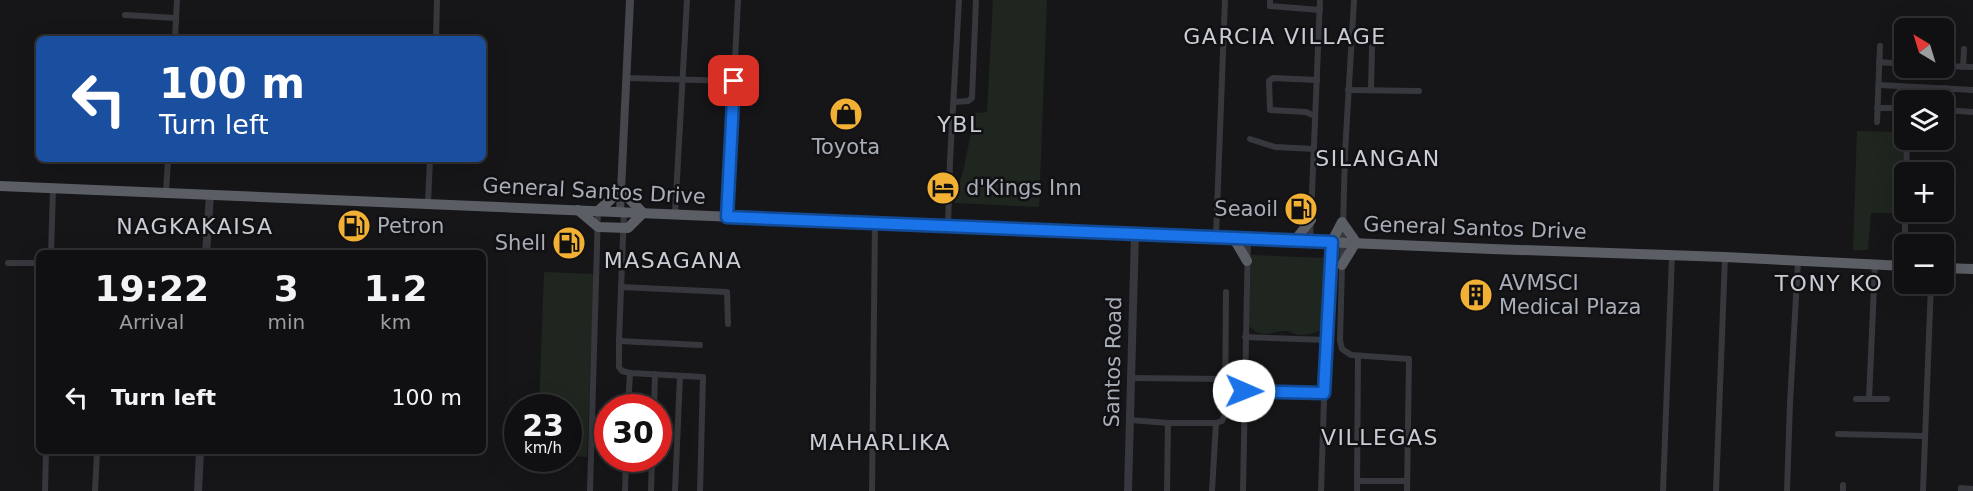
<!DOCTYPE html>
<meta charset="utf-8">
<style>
:root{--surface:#101012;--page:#1e1e20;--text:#f1f3f6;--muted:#9c9d9f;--line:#303032}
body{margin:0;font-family:"DejaVu Sans",sans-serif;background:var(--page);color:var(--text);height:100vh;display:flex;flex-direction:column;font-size:22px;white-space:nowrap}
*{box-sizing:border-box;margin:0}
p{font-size:20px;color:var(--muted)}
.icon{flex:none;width:33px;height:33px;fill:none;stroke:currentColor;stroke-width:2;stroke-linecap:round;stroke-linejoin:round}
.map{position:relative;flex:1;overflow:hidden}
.panel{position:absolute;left:36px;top:250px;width:450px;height:204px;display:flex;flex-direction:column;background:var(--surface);border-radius:9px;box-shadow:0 6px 24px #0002,0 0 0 2px var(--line)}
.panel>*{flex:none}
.top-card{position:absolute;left:36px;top:36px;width:450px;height:126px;border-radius:9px;box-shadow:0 6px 24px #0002,0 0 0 2px var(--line);background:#1a4fa0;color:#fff;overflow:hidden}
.needle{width:39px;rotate:322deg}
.controls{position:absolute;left:1894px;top:18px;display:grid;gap:12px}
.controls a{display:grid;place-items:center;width:60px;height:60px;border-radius:9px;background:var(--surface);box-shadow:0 6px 24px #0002,0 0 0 2px var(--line);font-size:30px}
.speed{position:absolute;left:504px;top:394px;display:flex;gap:12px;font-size:30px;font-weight:700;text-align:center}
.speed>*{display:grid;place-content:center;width:78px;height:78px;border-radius:50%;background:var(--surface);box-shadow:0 6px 24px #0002,0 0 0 2px var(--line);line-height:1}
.speed small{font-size:15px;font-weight:400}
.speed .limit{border:9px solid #d22;background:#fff;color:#111}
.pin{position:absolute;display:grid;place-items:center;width:51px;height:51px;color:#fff;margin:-26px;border-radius:12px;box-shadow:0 3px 9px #0006}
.me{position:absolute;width:66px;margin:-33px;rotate:91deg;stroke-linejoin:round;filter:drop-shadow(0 0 4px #0008)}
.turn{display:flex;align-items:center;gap:21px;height:126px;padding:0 24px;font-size:27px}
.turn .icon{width:78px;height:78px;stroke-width:2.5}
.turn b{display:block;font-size:42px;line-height:51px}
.eta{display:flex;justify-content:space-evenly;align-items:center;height:102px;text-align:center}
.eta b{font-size:36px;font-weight:700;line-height:42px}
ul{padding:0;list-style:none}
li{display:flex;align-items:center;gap:18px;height:90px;padding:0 24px}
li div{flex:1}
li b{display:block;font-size:22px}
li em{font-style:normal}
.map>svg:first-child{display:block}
</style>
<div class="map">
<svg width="1973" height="491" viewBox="0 0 1973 491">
<rect width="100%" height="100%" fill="#161618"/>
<g fill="#1e261f">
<polygon points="993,0 1047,0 1039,207 954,203 964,167 975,113 987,112"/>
<polygon points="1857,131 1904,132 1901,213 1871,213 1868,250 1853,250"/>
<path d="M1251 255 1325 258 1323 329C1315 333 1303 337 1295 334 1288 332 1292 331 1285 331 1271 331 1262 340 1249 326Z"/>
<polygon points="544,272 594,274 587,457 569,456 568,408 539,408"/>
</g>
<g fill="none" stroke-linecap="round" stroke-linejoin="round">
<g stroke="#37383d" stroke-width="6">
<polyline points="1270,0 1270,6 1320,10"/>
<polyline points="1354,0 1345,153 1340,341 1342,349 1351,355 1409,359 1407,491"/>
<polyline points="125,15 176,18"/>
<polyline points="175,39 177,0"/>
<polyline points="436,39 437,0"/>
<polyline points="1879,62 1905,64"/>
<polyline points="1903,64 1904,47"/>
<polyline points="1944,66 1973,67"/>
<polyline points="1963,67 1964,49"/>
<polyline points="627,78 734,81"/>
<polyline points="1879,85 1973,90"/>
<polyline points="1371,89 1372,47"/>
<polyline points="1348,90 1419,91"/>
<polyline points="1908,100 1908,87"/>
<polyline points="954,102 968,101 972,98 976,0"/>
<polyline points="1944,106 1945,88"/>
<polyline points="1877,108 1898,108"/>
<polyline points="1944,110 1973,112"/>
<polyline points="1315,116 1306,112 1270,110 1269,81 1273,78 1317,80"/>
<polyline points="1877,122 1880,46"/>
<polyline points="1250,139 1275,147 1314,149"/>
<polyline points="1906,172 1907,140"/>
<polyline points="166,193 168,159"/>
<polyline points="428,203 430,159"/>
<polyline points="624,212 619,341 619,367 622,371 630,373 703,377 700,491"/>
<polyline points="675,214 687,0"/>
<polyline points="727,217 738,0"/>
<polyline points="948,225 950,161 959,0"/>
<polyline points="1216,236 1225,0"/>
<polyline points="1310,241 1320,0"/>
<polyline points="51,254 53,189"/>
<polyline points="8,263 39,263"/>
<polyline points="1905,266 1905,212"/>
<polyline points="621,287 727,292 728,324"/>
<polyline points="1245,337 1326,340"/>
<polyline points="619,341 700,345"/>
<polyline points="1131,378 1225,379"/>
<polyline points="1244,391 1324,392"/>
<polyline points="1856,399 1887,399"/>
<polyline points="1869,399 1875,264"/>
<polyline points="628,408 630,373"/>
<polyline points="654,408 655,374"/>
<polyline points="1130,420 1168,423 1216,423 1212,491"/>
<polyline points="1216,423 1222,421 1225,415 1226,292"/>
<polyline points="1838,434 1924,436"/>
<polyline points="1357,481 1407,481"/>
<polyline points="45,491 46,452"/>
<polyline points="95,491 97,452"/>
<polyline points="590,491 598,211"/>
<polyline points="625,491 626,459"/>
<polyline points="651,491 652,459"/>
<polyline points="675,491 680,376"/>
<polyline points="872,491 875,222"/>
<polyline points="1167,491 1168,423"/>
<polyline points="1243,491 1248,238"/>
<polyline points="1321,491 1326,340 1332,241"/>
<polyline points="1357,491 1358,356"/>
<polyline points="1663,491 1672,255"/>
<polyline points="1716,491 1725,257"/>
<polyline points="1787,491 1790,403 1798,261"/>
<polyline points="1843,491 1843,485"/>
<polyline points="1923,491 1931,284"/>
<polyline points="1961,491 1961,488 1973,489"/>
</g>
<g stroke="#37383d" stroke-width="8">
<polyline points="206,254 210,195"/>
<polyline points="198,491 200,452"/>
<polyline points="1128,491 1135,233"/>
</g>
<polyline stroke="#45474d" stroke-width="8" points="620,212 630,0"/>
<g stroke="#5b5e65" stroke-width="10">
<polyline points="0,186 1492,249 1725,257 1905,266"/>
<polyline points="578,210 598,227 628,228 643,213"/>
<polyline points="598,211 621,190 643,213"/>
<polyline points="1233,237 1247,261"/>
<polyline points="1295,240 1311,220"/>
<polyline points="1332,241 1342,222 1356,242"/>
<polyline points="1342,265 1356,242"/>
<polyline points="1944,268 1973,269"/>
</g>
</g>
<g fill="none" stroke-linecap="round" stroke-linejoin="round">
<defs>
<polyline id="route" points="734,81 727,217 1332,242 1324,393 1244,391"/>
</defs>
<use href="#route" stroke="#114b97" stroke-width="15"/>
<use href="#route" stroke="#1a73e8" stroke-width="10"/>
</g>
<defs>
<symbol id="shop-disc" viewBox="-11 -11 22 22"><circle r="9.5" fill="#f2b134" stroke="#111113"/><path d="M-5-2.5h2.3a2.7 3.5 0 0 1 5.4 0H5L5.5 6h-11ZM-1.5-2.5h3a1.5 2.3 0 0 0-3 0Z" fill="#111"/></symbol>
<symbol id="hotel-disc" viewBox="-11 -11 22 22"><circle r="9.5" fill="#f2b134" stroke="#111113"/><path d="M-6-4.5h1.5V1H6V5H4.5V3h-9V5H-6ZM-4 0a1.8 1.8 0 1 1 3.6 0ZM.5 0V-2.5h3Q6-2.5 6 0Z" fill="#111"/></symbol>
<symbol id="fuel-disc" viewBox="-11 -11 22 22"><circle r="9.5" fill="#f2b134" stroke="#111113"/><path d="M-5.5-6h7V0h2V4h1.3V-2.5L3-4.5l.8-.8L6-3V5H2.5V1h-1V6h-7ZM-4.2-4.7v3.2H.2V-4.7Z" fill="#111"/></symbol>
<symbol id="building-disc" viewBox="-11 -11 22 22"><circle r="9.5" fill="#f2b134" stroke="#111113"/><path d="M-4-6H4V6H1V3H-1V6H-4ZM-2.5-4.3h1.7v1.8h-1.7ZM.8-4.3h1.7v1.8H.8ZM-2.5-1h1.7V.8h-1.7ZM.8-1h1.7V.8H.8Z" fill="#111"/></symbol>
</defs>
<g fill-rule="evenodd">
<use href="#shop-disc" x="827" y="95" width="38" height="38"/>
<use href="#hotel-disc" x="924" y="169" width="38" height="38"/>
<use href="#fuel-disc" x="1282" y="190" width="38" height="38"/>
<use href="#fuel-disc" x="335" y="207" width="38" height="38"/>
<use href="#fuel-disc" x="550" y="224" width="38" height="38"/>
<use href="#building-disc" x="1457" y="276" width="38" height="38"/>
</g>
<g text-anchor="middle" stroke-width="5" stroke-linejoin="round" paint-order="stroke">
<g font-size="21" fill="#a8adb8" stroke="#111113" text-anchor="start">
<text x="846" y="154" text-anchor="middle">Toyota</text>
<text x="966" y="195">d'Kings Inn</text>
<text x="1278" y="216" text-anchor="end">Seaoil</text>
<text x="377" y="233">Petron</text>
<text x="546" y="250" text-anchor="end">Shell</text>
<text x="1499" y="290">AVMSCI<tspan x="1499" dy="24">Medical Plaza</tspan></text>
</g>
<g font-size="21" fill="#a8adb8" stroke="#111113">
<text transform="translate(594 191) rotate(3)" y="7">General Santos Drive</text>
<text transform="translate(1475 228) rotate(2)" y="7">General Santos Drive</text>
<text transform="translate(1113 362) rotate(-89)" y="7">Santos Road</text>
</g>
<g font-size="22" letter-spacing="1.5" fill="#c9ccd4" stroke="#111113">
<text x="1285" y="44">GARCIA VILLAGE</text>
<text x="960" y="132">YBL</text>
<text x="1378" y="166">SILANGAN</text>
<text x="195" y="234">NAGKAKAISA</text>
<text x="673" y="268">MASAGANA</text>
<text x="1829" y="291">TONY KO</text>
<text x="1380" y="445">VILLEGAS</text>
<text x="880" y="450">MAHARLIKA</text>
</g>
</g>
</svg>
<div class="controls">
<a><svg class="needle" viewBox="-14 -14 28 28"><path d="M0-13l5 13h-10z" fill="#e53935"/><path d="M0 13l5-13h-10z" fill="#9c9d9f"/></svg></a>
<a><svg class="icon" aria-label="layers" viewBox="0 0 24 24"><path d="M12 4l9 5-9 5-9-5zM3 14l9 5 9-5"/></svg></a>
<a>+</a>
<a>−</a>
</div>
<div class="speed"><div>23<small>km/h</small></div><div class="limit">30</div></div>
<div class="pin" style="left:734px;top:81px;background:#d93025"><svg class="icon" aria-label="arrive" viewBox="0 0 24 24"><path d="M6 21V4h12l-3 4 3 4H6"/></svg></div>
<svg class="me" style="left:1244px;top:391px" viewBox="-20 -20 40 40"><circle r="19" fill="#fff"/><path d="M0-13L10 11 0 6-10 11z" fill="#1a73e8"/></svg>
<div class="top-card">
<div class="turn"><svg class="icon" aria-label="left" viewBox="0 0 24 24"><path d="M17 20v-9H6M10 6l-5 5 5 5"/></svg><div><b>100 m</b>Turn left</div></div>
</div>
<section class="panel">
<div class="eta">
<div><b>19:22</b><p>Arrival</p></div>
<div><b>3</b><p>min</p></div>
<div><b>1.2</b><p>km</p></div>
</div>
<ul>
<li><svg class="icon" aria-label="left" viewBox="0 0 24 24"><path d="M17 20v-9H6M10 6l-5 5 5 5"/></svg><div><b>Turn left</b></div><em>100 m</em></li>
</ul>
</section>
</div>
